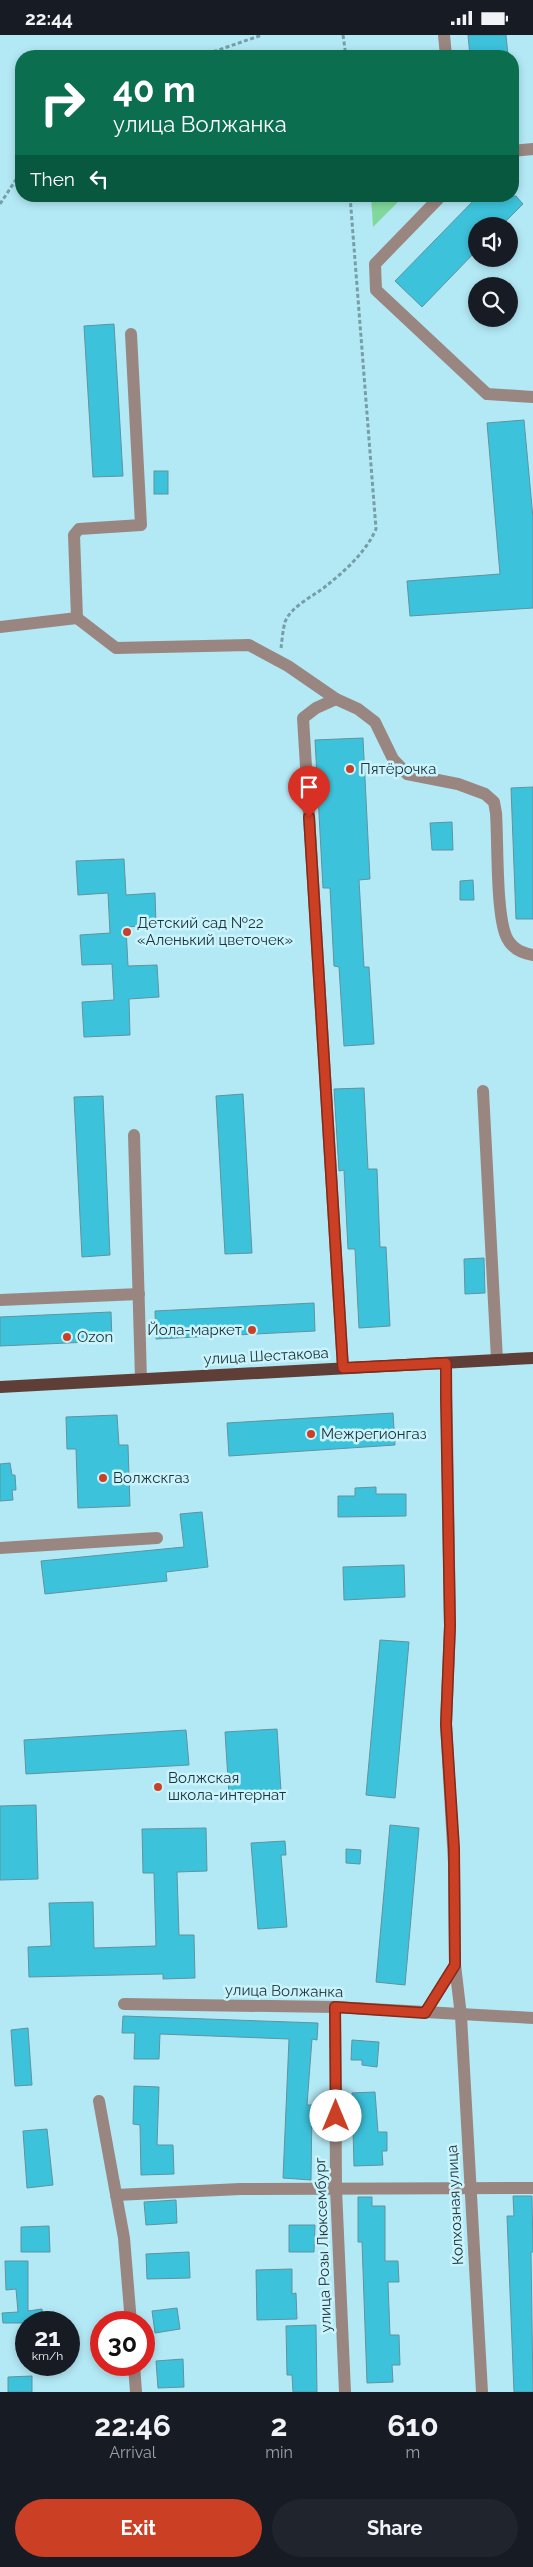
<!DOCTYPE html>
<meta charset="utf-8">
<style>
:root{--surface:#171b24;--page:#20242c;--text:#f1f3f6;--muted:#9ea1a6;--accent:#cb4025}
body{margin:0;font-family:Raleway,sans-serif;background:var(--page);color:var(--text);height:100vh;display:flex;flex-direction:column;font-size:19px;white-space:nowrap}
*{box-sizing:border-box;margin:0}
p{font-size:16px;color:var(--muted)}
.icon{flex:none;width:28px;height:28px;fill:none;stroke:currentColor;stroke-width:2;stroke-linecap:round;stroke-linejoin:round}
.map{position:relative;height:2357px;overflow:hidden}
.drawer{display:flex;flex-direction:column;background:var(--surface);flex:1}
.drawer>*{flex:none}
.hud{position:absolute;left:15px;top:15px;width:504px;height:152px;border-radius:20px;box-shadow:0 2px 8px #0003;background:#0b6e4f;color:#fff;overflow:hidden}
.tools{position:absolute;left:468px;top:182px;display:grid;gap:10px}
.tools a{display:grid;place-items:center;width:50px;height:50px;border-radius:50%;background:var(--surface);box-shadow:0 2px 8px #0003;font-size:25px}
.speed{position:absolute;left:15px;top:2276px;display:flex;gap:10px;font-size:25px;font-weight:700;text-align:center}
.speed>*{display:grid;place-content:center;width:65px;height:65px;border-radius:50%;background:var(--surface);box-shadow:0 2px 8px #0003;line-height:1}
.speed small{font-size:12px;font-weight:400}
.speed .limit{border:8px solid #d22;background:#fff;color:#111}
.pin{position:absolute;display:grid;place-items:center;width:42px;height:42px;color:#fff;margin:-51px -21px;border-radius:50% 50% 50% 0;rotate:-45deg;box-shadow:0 0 5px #0007}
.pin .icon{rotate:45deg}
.me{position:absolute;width:55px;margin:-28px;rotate:0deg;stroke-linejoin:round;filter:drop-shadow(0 0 4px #0008)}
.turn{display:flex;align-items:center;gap:18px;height:105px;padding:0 15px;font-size:22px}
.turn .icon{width:65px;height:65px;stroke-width:2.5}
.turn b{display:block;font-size:35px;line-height:42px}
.then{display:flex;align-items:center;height:48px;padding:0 15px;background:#0003;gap:10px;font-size:19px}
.eta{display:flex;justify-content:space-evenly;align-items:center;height:85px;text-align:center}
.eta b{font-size:30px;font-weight:700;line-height:35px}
.cta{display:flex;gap:10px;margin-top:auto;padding:10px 15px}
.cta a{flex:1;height:58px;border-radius:30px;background:var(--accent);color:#fff;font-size:20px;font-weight:700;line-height:58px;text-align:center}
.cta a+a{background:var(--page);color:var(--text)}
.status{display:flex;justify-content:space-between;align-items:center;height:35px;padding:0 25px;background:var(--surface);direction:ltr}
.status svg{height:14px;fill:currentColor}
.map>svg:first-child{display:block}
</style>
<div class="status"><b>22:44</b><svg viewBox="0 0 49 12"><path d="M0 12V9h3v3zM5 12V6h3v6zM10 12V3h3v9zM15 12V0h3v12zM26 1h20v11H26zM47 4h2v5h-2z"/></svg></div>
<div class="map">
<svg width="533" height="2357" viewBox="0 0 533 2357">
<rect width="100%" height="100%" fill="#b3e9f5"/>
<polygon fill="#81d89c" points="371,161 404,161 373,192"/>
<g fill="#3dc2db" stroke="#60939e">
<polygon points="468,0 506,0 508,21 470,21"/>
<polygon points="478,161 516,161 523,169 501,191 476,191 476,216 422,272 395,246"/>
<polygon points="114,289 123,441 93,442 84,291"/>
<polygon points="524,385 533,483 533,573 410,581 407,546 500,539 487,388"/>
<rect x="154" y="436" width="14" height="23"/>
<polygon points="363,703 370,844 359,845 364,932 369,932 374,1009 344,1011 339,932 334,931 330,853 323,853 315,705"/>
<polygon points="533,752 533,884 516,884 511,753"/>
<polygon points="452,787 453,815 432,815 430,788"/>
<polygon points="124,824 126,860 155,858 156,890 126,892 128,931 157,930 159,962 129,964 130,1000 84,1002 82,967 114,965 112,929 82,930 80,900 110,898 108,858 78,860 76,826"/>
<polygon points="473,845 474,865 460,865 460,846"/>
<polygon points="364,1053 368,1134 377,1134 380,1212 386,1212 390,1291 359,1293 355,1214 348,1214 344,1135 339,1136 334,1054"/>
<polygon points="243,1059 252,1218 225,1219 216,1061"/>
<polygon points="103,1061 110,1220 82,1222 74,1062"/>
<polygon points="484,1223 485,1258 465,1259 464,1224"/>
<polygon points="314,1268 315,1296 156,1304 155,1276"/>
<polygon points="111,1277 112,1306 0,1311 0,1282"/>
<polygon points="393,1378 395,1410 229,1421 227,1388"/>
<polygon points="117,1380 119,1410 128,1410 130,1471 78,1473 76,1414 67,1414 66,1382"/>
<polygon points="10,1428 12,1440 15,1440 16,1455 12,1455 13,1465 0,1466 0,1429"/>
<polygon points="376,1452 376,1459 406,1459 406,1481 338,1482 338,1461 355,1461 355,1453"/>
<polygon points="202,1477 208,1532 166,1537 167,1546 45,1559 41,1526 184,1512 180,1479"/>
<polygon points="404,1530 405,1562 344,1565 343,1532"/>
<polygon points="380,1605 409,1607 395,1763 366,1760"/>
<polygon points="277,1694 281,1756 229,1760 225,1697"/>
<polygon points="186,1695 189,1730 26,1739 24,1705"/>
<polygon points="36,1770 38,1844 0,1845 0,1771"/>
<polygon points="390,1790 419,1793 405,1950 376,1947"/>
<polygon points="206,1793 207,1836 177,1837 179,1900 194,1900 195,1943 163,1944 163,1939 29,1942 28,1912 51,1911 49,1868 93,1867 94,1913 156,1911 154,1838 143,1838 142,1794"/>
<polygon points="285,1806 286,1820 281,1820 287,1892 258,1894 251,1808"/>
<polygon points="346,1814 361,1815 360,1829 346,1828"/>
<polygon points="123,1981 318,1988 317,2005 312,2004 307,2070 312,2070 311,2145 283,2143 289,2004 160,1999 159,2024 134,2024 135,1998 122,1998"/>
<polygon points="28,1993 32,2050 15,2051 11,1995"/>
<polygon points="352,2005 379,2007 377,2032 362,2030 362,2025 351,2025"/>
<polygon points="134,2051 159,2052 157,2110 173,2110 174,2139 141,2140 140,2090 133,2089"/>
<polygon points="375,2057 378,2097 387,2097 387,2116 382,2116 383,2130 354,2131 352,2058"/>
<polygon points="47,2094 53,2150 27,2153 23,2096"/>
<polygon points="513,2161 532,2161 533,2217 531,2217 533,2357 514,2357 507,2181 514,2181"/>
<polygon points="358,2162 372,2162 372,2171 385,2171 385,2226 398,2226 399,2247 388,2247 390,2300 399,2300 400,2330 392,2330 393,2347 367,2348 362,2207 358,2207"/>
<polygon points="176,2165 177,2188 146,2190 144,2167"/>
<polygon points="289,2190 315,2190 314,2217 289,2217"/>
<polygon points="49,2191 50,2217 21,2217 21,2192"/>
<polygon points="189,2217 190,2243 147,2244 146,2219"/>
<polygon points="5,2226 28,2226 28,2276 42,2274 43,2288 3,2288 2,2278 18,2277 16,2254 6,2255"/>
<polygon points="292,2234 292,2259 296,2258 297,2284 257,2285 256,2235"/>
<polygon points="177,2273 180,2294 155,2298 152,2276"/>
<polygon points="316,2290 317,2357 293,2357 292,2340 287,2340 286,2291"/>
<polygon points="183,2324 184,2352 158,2353 156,2326"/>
<polygon points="32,2341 32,2357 8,2357 8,2342"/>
</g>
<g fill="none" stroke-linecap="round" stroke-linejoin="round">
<g stroke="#769ea7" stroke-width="3" stroke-dasharray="4 2.5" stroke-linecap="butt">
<polyline points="343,0 346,21"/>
<polyline points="201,21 262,0"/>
<polyline points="0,169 21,137"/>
<path d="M281 613C282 605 283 594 285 587 291 571 314 561 326 551 345 536 366 517 376 494L350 161"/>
</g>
<g stroke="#9a8681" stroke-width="12">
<polyline points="444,0 446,21"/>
<polyline points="512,116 533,114"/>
<polyline points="441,161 375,229 376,255 487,359 533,362"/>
<path d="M77 583 116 613 249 610 288 631 336 664 358 674 375 687 393 724 407 739 458 749 485 759 494 767 496 778C498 807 496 877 506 901 511 913 521 918 533 920"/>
<polyline points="77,583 74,500 79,494 141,490 131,299"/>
<polyline points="0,592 77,583"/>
<polyline points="336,664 316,673 303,683 343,1333"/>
<polyline points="483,1056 497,1325"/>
<polyline points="134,1100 141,1344"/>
<polyline points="0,1265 139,1259"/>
<polyline points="0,1513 157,1503"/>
<polyline points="455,1930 461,1981 482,2357"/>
<polyline points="124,1969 335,1972 533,1983"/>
<polyline points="335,1972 336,2154 345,2357"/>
<polyline points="425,1978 455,1930 454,1828 446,1689 450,1591 446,1328"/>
<polyline points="99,2066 124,2203 131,2288"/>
<polyline points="116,2160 240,2154 533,2153"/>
<polyline points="134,2330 136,2357"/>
</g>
<polyline stroke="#5f3e37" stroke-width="12" points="0,1352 533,1323"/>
</g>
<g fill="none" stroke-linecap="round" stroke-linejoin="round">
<defs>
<polyline id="route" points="309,782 343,1333 446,1328 446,1362 450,1591 446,1689 454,1813 455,1930 425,1978 335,1972 336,2081"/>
</defs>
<use href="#route" stroke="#842a18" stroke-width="12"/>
<use href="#route" stroke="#cb4025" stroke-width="9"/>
</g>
<g fill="#cb4025" stroke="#caf4fd" stroke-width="2">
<circle cx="350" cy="734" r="5"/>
<circle cx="127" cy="897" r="5"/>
<circle cx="252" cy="1295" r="5"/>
<circle cx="67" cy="1302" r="5"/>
<circle cx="311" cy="1399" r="5"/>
<circle cx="103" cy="1443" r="5"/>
<circle cx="158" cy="1752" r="5"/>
</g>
<g text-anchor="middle" stroke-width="5" stroke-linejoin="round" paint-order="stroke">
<g font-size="15" fill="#20353a" stroke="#caf4fd" text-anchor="start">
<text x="360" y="739">Пятёрочка</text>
<text x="137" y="893">Детский сад №22<tspan x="137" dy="17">«Аленький цветочек»</tspan></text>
<text x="242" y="1300" text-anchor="end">Йола-маркет</text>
<text x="77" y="1307">Ozon</text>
<text x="321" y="1404">Межрегионгаз</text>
<text x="113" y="1448">Волжскгаз</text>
<text x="168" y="1748">Волжская<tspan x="168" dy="17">школа-интернат</tspan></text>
</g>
<g font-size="15" fill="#20353a" stroke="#caf4fd">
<text transform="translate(266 1321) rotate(-3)" y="5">улица Шестакова</text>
<text transform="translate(284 1956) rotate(1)" y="5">улица Волжанка</text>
<text transform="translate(455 2170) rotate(-93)" y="5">Колхозная улица</text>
<text transform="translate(323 2210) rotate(-92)" y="5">улица Розы Люксембург</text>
</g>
</g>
</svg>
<div class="tools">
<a><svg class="icon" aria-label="sound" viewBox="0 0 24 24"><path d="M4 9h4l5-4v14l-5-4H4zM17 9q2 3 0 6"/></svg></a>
<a><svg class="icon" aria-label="search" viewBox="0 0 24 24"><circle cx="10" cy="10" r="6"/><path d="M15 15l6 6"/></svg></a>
</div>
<div class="speed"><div>21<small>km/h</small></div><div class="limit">30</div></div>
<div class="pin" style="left:309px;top:782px;background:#d93025"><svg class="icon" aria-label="arrive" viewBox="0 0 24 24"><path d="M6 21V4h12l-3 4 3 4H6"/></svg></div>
<svg class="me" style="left:336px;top:2081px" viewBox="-20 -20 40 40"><circle r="19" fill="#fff"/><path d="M0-13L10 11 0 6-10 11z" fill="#cb4025"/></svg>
<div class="hud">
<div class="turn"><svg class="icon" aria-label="right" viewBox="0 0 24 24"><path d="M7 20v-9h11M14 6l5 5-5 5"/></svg><div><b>40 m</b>улица Волжанка</div></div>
<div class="then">Then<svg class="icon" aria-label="left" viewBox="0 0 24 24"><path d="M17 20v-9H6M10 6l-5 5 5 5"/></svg></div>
</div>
</div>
<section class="drawer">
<div class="eta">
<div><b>22:46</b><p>Arrival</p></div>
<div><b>2</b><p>min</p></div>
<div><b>610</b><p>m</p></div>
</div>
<div class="cta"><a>Exit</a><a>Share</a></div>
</section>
